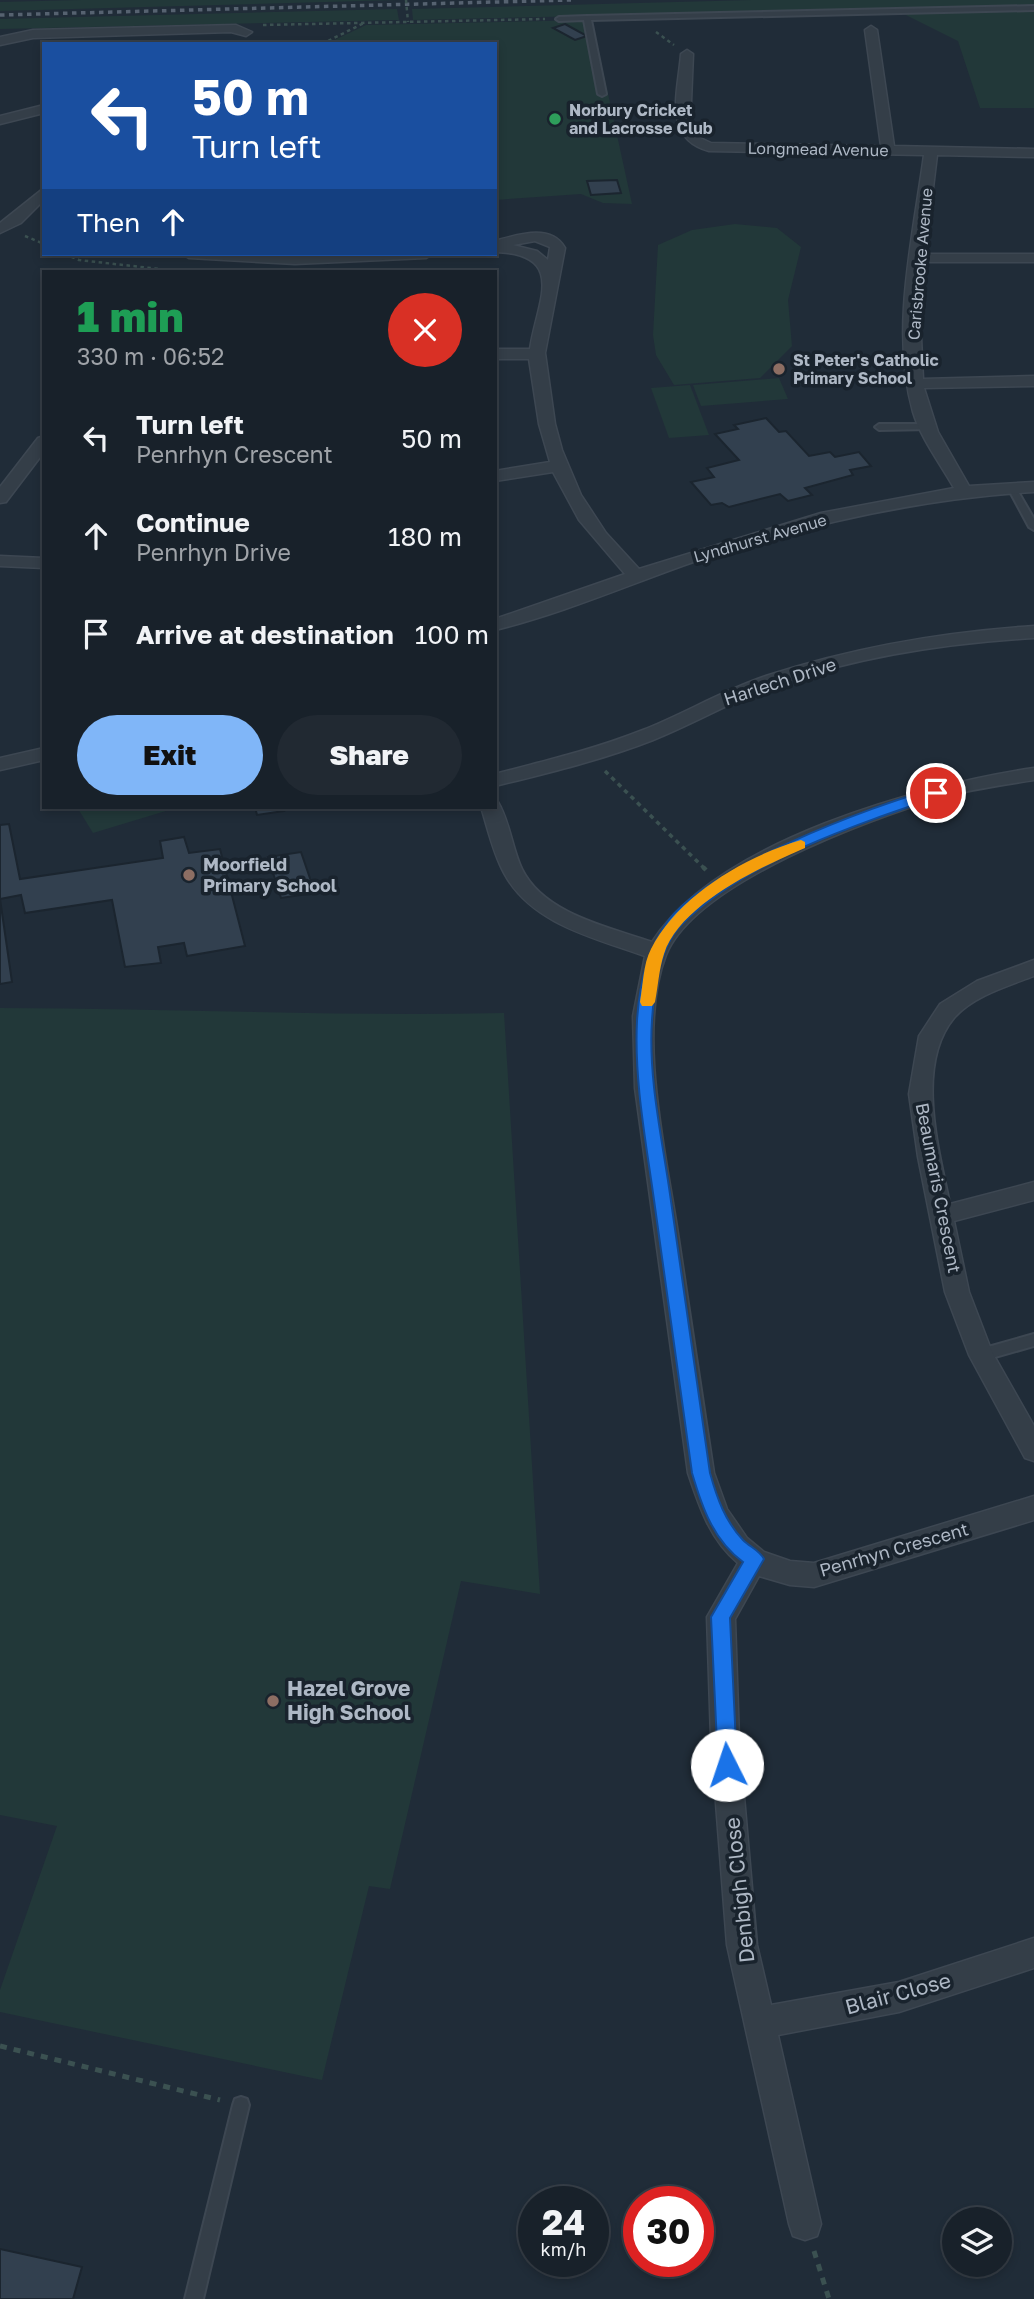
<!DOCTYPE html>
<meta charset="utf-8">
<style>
:root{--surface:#18212a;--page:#212932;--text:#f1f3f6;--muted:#9fa3a8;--line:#363e47;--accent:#80b6f8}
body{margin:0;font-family:"Golos Text",sans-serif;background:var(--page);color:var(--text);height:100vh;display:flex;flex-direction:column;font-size:26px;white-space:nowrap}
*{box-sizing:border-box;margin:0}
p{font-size:23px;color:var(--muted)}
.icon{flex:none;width:38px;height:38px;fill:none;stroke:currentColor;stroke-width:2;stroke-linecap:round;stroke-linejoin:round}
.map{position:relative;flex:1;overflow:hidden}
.panel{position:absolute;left:42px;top:270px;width:455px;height:539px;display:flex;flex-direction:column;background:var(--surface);border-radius:0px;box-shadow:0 4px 10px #0003,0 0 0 2px var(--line)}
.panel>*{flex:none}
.top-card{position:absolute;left:42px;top:42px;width:455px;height:214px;border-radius:0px;box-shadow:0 4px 10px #0003,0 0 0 2px var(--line);background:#1a4fa0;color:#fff;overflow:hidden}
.fabs{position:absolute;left:942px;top:2207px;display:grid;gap:14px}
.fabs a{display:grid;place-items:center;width:70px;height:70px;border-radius:50%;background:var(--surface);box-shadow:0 4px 10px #0003,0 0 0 2px var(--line);font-size:35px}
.speed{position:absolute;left:518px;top:2186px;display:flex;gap:14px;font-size:35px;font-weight:700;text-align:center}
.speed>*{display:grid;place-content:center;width:91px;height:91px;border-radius:50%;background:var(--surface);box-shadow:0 4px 10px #0003,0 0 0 2px var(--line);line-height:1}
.speed small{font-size:18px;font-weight:400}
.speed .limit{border:10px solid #d22;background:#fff;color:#111}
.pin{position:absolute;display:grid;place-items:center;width:60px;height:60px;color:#fff;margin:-30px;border:4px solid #fff;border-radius:50%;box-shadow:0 2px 7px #0007}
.me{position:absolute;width:77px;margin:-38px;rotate:356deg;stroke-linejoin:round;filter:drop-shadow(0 0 5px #0008)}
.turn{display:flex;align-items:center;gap:24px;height:147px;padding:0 35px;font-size:32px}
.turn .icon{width:91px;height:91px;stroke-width:2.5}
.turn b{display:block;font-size:49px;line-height:60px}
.then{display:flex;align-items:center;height:66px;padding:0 35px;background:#0003;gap:14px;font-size:26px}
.round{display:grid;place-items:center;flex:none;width:74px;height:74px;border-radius:37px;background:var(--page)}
.head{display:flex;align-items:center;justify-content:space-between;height:119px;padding:0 35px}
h1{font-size:42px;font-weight:800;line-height:52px;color:#1e9e55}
.button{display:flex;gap:14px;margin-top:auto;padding:14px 35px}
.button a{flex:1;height:80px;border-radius:42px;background:var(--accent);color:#111;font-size:28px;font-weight:800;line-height:80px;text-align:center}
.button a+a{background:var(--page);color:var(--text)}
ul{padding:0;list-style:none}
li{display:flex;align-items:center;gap:21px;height:98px;padding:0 35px}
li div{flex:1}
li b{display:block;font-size:26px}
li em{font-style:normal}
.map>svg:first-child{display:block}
</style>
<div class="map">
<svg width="1034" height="2299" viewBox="0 0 1034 2299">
<rect width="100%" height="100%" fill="#202c38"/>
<g fill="#223839">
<polygon points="81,0 399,0 0,11 0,2"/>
<polygon points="751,0 1034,0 1034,6 413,20 412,9"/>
<polygon points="1034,8 1034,108 980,108 958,41 898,11"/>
<polygon points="397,9 399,20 0,29 0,19"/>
<polygon points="592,20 632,204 603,203 581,194 495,200 495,44 326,44 366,25"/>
<polygon points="735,224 777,228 801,247 788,300 792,346 760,378 674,385 656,355 653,335 658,245 692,230"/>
<polygon points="779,378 788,399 701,406 693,385"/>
<polygon points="690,385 709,435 669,438 651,388"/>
<polygon points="77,807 179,807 93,833"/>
<path d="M0 1008C168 1008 336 1017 504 1013L540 1594 461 1581 390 1889 369 1886 322 2080 0 2012V1990L57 1826 0 1815Z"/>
</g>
<g fill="#32404f" stroke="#1b252f" stroke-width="2">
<polygon points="565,24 587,36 575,40 553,28"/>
<polygon points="617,180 621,193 591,195 587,181"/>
<polygon points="766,418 779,432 786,431 809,456 830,452 835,457 859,452 871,466 850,470 853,475 805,488 812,495 788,501 780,494 729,507 722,503 711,505 691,482 714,477 707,468 739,460 715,434 738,429 734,425"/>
<polygon points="255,807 282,807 284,811 257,815"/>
<polygon points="9,824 20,879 163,858 160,841 184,837 189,853 220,849 245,946 187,956 184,943 158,947 161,963 125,967 112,900 25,913 21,895 0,899 12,982 0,984 0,825"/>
<polygon points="301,852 315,893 281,898 268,857"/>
<polygon points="0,2249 82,2267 73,2299 0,2299"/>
</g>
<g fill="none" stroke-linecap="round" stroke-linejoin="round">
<defs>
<g id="service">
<polygon points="1034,6 1034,10 591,20 606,94 602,96 598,94 584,20 559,21 556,19 559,17 587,16"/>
<polygon points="928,424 931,425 931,429 879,430 875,427 879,424"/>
<polygon points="1012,485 1016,488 1034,519 1034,530 1029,527 1008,488"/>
<polygon points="1034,1334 1034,1346 981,1361 976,1359 974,1355 976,1351 981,1349"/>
<polygon points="241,2097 247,2099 249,2105 203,2299 185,2299 233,2105 235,2099"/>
</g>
<g id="minor">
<polygon points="236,25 252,32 246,36 231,32 33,38 0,45 0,37 33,30"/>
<path d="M871 26 877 30 894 146 1034 149V157L937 155 925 254H1034V262H924L920 316 923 379 1034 376V386L924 388 938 432 969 486 1034 482V492C917 499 807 524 696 561 630 584 564 613 495 630V619L625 574 579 520 553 472 495 481V471L550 462 539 424 529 359H495V349H530C536 304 569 254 495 252V241C517 235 551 223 565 248L545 353 555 424 562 450 581 495 606 533 639 569 821 513 954 488C940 463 921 439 913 412 890 331 913 237 924 155L709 151C662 138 678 93 681 54L687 50 693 54 690 126 696 136 711 143 881 146 865 30ZM535 241 550 247 548 260 537 251 513 245Z"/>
<polygon points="44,105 44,113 0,124 0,116"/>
<polygon points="44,188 44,200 21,223 0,233 0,223"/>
<polygon points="182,254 433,254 426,258 295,264 189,258"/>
<polygon points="44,436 44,452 6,502 0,503 0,487 38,438"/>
<polygon points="0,556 44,558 44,568 0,566"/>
<path d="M1034 626V638C947 643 861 656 779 684 735 699 696 723 653 740 602 760 548 773 495 786V774C545 761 595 749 643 730 686 713 725 689 769 675 855 647 944 632 1034 626Z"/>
<polygon points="44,748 44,760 0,770 0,758"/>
<path d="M1034 768V780C1003 785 971 789 940 798 869 819 695 883 666 955 637 1029 665 1150 677 1227 689 1309 701 1391 714 1473L727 1509 747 1538 764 1552 790 1561 814 1563 1034 1496V1520L814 1587 790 1585 759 1576 735 1619 739 1739 757 1945 771 2005 899 1982 1034 1938V1968L899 2012 778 2035 821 2224 817 2236 805 2240 793 2236 789 2224 727 1945 711 1739 707 1617 738 1563C710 1540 699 1506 688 1473L635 1088 633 1016 645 956C595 938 531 924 504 873 493 853 488 829 481 807H495V802H498C510 822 512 848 522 869 544 914 609 927 652 942 717 841 920 785 1034 768Z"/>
<path d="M1034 960V976C1008 986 973 996 954 1018 915 1065 939 1150 950 1204L1034 1182V1200L954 1221 969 1292 992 1352 1034 1426V1461L1025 1458 969 1355 945 1292 918 1157 909 1094 919 1036 940 1004 977 981Z"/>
</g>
</defs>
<use href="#service" stroke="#3d4752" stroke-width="4"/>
<use href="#minor" stroke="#3d4752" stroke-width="3"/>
<g stroke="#3b5151" stroke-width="2.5" stroke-dasharray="3.5 3.5" stroke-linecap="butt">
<polyline points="263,25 545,19"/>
<polyline points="656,32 674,45"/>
<polyline points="322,44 364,23"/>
<polyline points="25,236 44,244"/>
<polyline points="65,254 79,260 177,271"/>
<polyline points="830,381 892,378"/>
</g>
<g stroke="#3b5151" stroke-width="3.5" stroke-dasharray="4.5 4.5" stroke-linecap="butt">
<polyline points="791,383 865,379"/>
<polyline points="605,771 705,869"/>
</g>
<polyline stroke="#3b5151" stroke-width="4.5" stroke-dasharray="5 5" stroke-linecap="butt" points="703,867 706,870"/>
<g stroke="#3b5151" stroke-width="5" stroke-dasharray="7 7" stroke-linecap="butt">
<polyline points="0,2046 220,2100"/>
<polyline points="814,2251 829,2299"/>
</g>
<use href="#service" fill="#343e48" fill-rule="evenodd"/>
<use href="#minor" fill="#343e48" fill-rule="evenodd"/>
<polyline stroke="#566270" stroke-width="3.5" stroke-dasharray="4.5 4.5" stroke-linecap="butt" points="0,15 571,0"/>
<polyline stroke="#3b5151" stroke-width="2.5" stroke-dasharray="3.5 3.5" stroke-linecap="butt" points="406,0 408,22"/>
</g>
<path fill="#1a73e8" stroke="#114b97" stroke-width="2" d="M936 788 941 790V796C857 824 743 862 681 925 659 948 654 989 652 1020 648 1077 662 1138 670 1194 683 1287 697 1380 710 1473 717 1498 725 1521 743 1540 750 1547 759 1550 764 1559L730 1618 737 1765 734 1772 727 1774 720 1772 718 1765 711 1617 743 1562C713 1540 702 1507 692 1473 679 1382 667 1291 654 1200 646 1142 634 1080 637 1021 639 986 647 950 668 921 707 868 871 806 936 788Z"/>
<path fill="#f59e0b" d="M801 840 805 842V848C761 867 680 904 664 954 659 969 658 987 655 1002L652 1006H642L640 1002C643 986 643 964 651 949 678 896 744 857 801 840Z"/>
<circle fill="#2e9e5b" stroke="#19232d" stroke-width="2.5" cx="555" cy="119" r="7"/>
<g fill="#8d6e63" stroke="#19232d" stroke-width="2.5">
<circle cx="779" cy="369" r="7"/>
<circle cx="189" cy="875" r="7"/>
<circle cx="273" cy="1701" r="7"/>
</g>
<g text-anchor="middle" stroke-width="7" stroke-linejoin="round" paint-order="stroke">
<g font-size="16" font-weight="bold" fill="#aeb8c5" stroke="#19232d" text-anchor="start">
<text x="569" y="116">Norbury Cricket<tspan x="569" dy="18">and Lacrosse Club</tspan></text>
<text x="793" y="366">St Peter's Catholic<tspan x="793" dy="18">Primary School</tspan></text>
</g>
<g font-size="16" fill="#aeb8c5" stroke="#19232d">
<text transform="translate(818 149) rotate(1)" y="6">Longmead Avenue</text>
<text transform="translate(920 264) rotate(-85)" y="6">Carisbrooke Avenue</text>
<text transform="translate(760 538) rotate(-16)" y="6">Lyndhurst Avenue</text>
</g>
<g font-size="18" fill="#aeb8c5" stroke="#19232d">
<text transform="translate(780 682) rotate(-18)" y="6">Harlech Drive</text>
<text transform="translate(938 1188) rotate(79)" y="6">Beaumaris Crescent</text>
<text transform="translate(894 1550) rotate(-16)" y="6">Penrhyn Crescent</text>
</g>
<g font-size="18" font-weight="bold" fill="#aeb8c5" stroke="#19232d" text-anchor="start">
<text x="203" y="871">Moorfield<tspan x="203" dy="21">Primary School</tspan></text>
</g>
<g font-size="21" font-weight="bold" fill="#aeb8c5" stroke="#19232d" text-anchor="start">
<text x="287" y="1696">Hazel Grove<tspan x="287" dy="24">High School</tspan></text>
</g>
<g font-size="21" fill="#aeb8c5" stroke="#19232d">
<text transform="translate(740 1890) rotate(-96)" y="7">Denbigh Close</text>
<text transform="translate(898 1994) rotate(-15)" y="7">Blair Close</text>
</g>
</g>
</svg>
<div class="fabs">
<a><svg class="icon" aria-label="layers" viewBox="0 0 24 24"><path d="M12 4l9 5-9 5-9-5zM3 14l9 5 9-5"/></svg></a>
</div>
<div class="speed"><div>24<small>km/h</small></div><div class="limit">30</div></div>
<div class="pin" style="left:936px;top:793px;background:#d93025"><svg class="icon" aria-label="arrive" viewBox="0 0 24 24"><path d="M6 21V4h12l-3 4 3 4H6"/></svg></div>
<svg class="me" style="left:727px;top:1765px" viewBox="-20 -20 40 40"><circle r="19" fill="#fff"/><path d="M0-13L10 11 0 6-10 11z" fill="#1a73e8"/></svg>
<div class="top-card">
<div class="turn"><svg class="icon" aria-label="left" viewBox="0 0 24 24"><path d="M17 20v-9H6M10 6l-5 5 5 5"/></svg><div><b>50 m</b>Turn left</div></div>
<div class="then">Then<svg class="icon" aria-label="ahead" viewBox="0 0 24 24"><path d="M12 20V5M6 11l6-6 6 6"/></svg></div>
</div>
<section class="panel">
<div class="head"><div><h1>1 min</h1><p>330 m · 06:52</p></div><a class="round" style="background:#d93025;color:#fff"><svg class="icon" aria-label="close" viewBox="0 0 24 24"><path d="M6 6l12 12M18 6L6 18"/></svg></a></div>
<ul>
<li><svg class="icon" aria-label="left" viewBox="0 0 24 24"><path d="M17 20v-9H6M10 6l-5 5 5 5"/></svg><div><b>Turn left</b><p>Penrhyn Crescent</p></div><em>50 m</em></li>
<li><svg class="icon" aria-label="ahead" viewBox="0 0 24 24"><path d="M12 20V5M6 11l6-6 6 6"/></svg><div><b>Continue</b><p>Penrhyn Drive</p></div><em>180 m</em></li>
<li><svg class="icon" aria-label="arrive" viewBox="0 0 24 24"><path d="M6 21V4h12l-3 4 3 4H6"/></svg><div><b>Arrive at destination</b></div><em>100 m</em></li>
</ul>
<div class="button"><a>Exit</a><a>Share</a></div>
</section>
</div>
